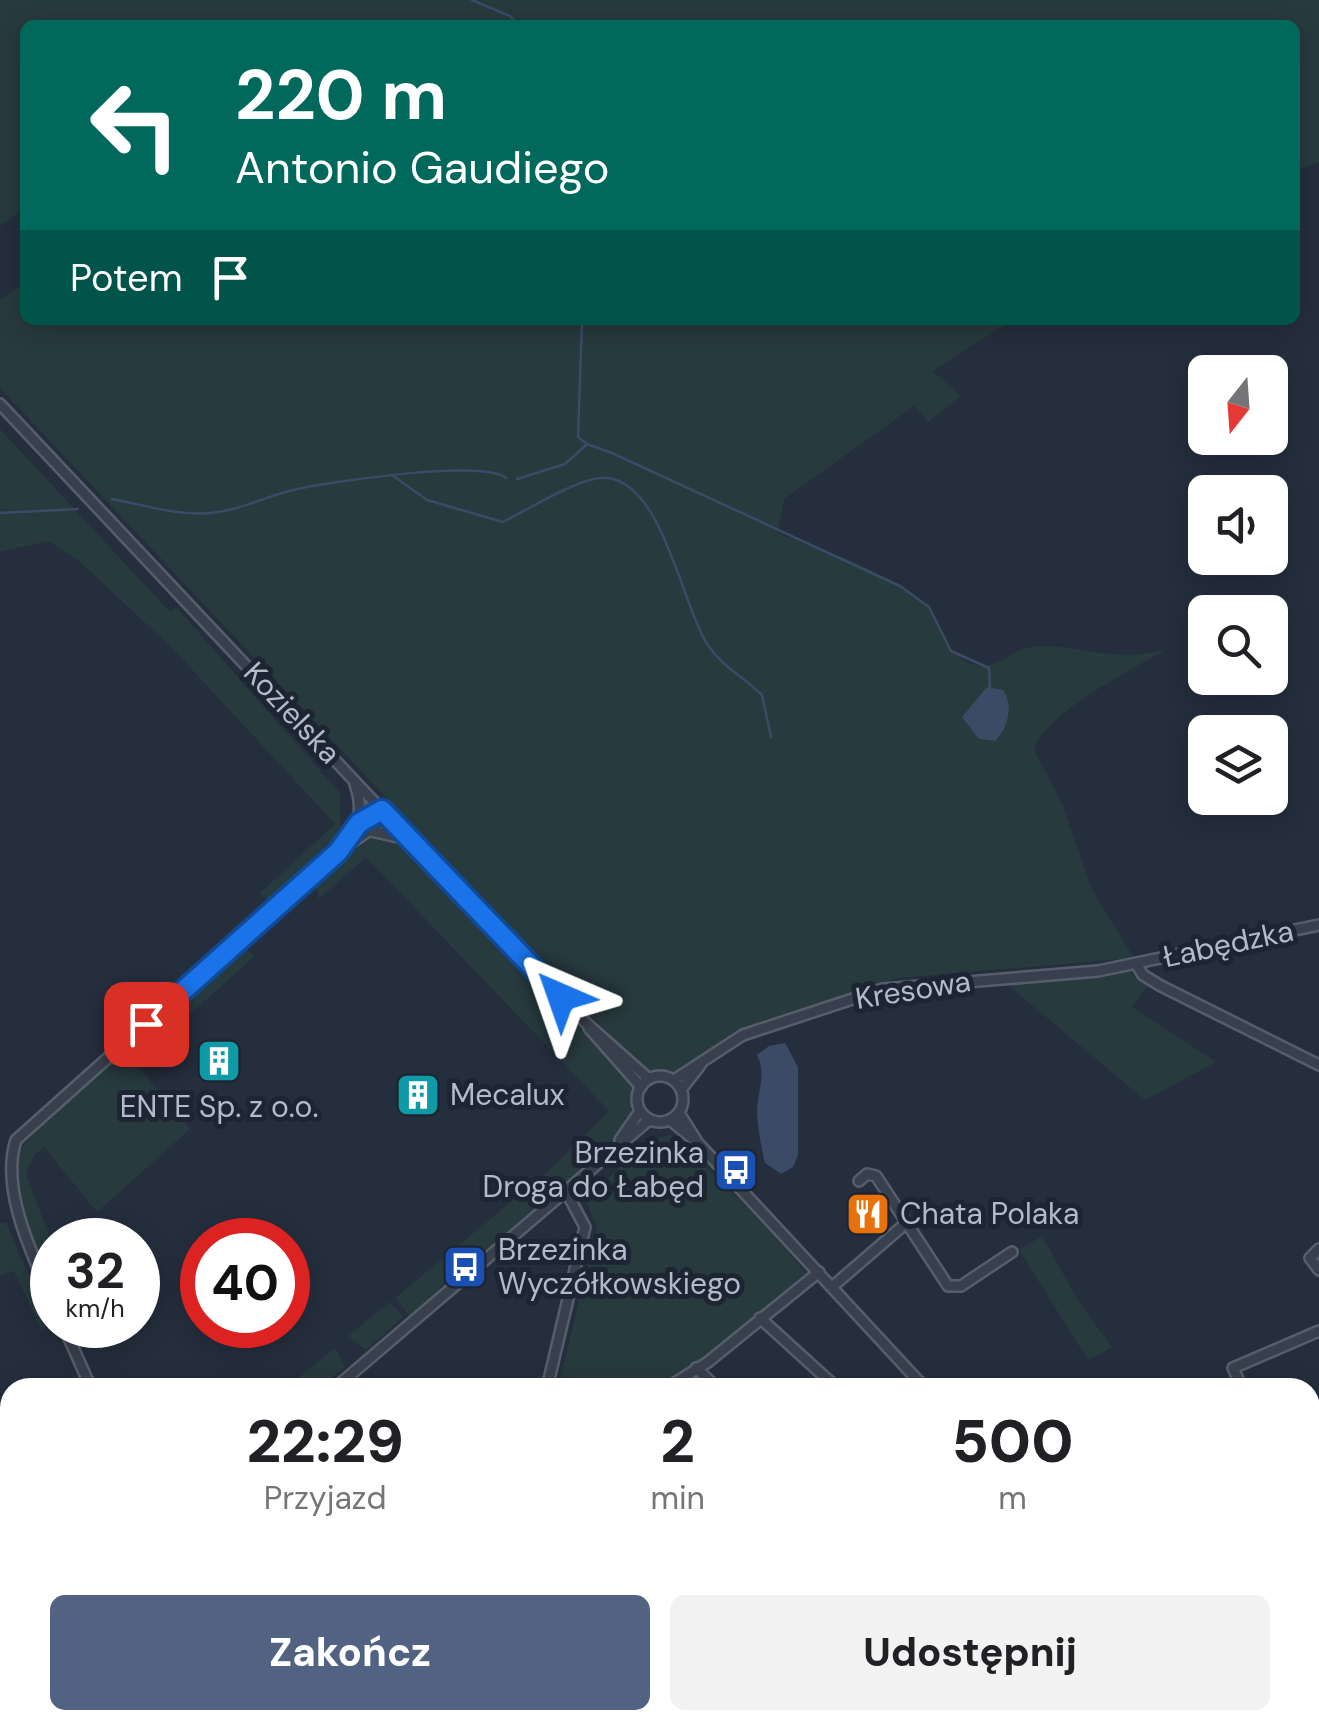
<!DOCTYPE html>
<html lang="pl">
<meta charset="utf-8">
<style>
:root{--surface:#fff;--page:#f2f2f2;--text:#202124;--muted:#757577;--accent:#516282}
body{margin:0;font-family:"DM Sans",sans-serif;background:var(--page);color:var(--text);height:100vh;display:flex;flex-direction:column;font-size:38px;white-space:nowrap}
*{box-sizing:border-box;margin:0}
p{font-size:32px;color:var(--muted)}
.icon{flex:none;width:55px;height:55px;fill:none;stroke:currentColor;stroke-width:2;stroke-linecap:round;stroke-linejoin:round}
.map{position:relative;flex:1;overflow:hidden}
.panel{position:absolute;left:0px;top:1378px;width:1320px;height:352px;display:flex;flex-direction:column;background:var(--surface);border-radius:30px 30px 0 0;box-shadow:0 5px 25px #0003}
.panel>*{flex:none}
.banner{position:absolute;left:20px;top:20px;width:1280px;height:305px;border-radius:15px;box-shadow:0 5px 25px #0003;background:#00695c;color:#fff;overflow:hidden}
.needle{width:65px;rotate:197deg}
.tools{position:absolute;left:1188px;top:355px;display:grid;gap:20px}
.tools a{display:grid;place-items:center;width:100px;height:100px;border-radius:15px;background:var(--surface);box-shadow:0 5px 25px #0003;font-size:50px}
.speed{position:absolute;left:30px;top:1218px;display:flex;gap:20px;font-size:50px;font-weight:700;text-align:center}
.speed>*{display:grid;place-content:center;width:130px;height:130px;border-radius:50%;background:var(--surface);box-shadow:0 5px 25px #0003;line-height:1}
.speed small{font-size:25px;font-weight:400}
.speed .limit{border:15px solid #d22;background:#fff;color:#111}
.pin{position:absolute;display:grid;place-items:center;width:85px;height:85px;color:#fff;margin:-42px;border-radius:20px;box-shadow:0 5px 15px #0006}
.me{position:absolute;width:110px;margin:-55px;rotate:317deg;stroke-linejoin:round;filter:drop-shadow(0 0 8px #0008)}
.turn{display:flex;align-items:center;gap:35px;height:210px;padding:0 50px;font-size:45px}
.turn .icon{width:130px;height:130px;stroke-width:2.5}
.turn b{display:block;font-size:70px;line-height:85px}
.then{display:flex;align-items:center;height:95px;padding:0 50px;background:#0003;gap:20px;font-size:38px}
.eta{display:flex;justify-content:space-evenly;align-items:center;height:170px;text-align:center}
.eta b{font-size:60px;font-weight:800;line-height:70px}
.primary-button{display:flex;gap:20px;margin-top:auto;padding:20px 50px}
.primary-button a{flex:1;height:115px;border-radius:15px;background:var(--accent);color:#fff;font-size:40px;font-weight:800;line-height:115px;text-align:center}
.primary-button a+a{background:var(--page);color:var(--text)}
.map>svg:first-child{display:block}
</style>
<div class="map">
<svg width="1319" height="1729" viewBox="0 0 1319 1729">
<rect width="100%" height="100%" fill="#252e3d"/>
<g fill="#273a3e">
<polygon points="0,0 1319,0 1319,162 1295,171 1295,25 25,25 25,208 0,226"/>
<path d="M25 284V320H1012L933 371 961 396 928 422 914 406 784 499 778 533C825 551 876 567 917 597 942 615 937 647 967 662 998 676 1010 647 1038 646 1083 646 1124 664 1168 648 1134 669 1044 713 1034 750L1062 803 1092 890 1134 958 897 978 749 1028 679 1073 644 1071 0 388V299Z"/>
<polygon points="0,429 170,612 176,607 340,793 340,832 268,900 260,893 335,824 172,648 78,560 48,541 0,552"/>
<path d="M375 835 396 838 631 1080V1117H623L626 1125C579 1178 524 1222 466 1264 445 1279 431 1301 410 1317L395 1298 547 1172 609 1111 366 857 319 899 315 885 320 876Z"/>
<polygon points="248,950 254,957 142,1057 134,1042 236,951"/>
<polygon points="1127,971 1149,984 1132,1007 1216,1062 1145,1100 1003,981"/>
<polygon points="122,1053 132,1059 190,1129 97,1212 44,1147 34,1155 26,1173 52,1243 52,1284 16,1201 14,1158 33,1134"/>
<path d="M671 1135 753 1212 809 1276 709 1358 661 1387 558 1388 597 1227 585 1198C614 1178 637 1140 671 1135Z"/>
<polygon points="0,1223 6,1223 49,1321 42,1332 14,1271 0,1276"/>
<polygon points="1042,1236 1079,1302 1112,1347 1088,1360 1019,1250"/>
<polygon points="390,1302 403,1317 366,1350 348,1336"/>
<polygon points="335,1348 345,1367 320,1387 287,1387"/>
<polygon points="1179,1720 1298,1720 1299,1729 1183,1729"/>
</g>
<g fill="#3b4b65">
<path d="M987 687 1003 690C1014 705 1008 728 995 741L979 739 962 717Z"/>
<path d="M785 1043 798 1067V1155L793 1167 781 1174 765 1163C761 1147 758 1129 757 1113 757 1093 767 1074 757 1055L769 1046Z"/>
</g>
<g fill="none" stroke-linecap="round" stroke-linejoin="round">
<g stroke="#3b4b65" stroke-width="2.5">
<polyline points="472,0 510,16 517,25"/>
<polyline points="582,320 578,437 587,444"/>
<path d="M392 475 427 500 503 522C527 510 584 474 608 478 663 485 682 605 707 644 722 667 743 676 762 695L771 737"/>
<polyline points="517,479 565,464 587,444 612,453 900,586 929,607 951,651 989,668 990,687"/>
<path d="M112 499C144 505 178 516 211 513 241 510 264 497 293 490 328 482 482 459 506 478"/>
<polyline points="0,513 78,509"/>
<polyline points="530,1720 530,1729"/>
<polyline points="544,1729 544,1720"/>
</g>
<defs>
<g id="minor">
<polyline points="0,404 410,840 585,1022 649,1079"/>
<polyline points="371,831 407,839"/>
<path d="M339 851C356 825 366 816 355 784"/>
<polyline points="1136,964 1143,975 1161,986 1319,1065"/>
<polyline points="589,1028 641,1087"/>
<circle cx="660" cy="1099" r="23"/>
<polyline points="674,1080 743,1035 883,989 1098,971 1319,925"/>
<polyline points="681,1090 701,1064"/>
<polyline points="679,1113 696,1140"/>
<polyline points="670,1120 697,1142 925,1388"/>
<polyline points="620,1140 640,1111"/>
<polyline points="859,1181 867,1174 876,1176 948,1286 961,1286 1012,1252"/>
<polyline points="1319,1249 1310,1258 1319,1270"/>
<polyline points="832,1287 905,1224"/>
<path d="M52 1301C32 1254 0 1189 16 1140L338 852 377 825 382 810"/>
<polyline points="760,1318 837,1388"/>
<polyline points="63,1325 91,1388"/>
<polyline points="696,1368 717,1388"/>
<polyline points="335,1388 649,1120"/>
<polyline points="547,1388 585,1227 567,1193"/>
<polyline points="667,1388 708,1362 819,1272"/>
<polyline points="1242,1388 1233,1368 1319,1331"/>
<polyline points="1310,1436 1319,1432"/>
<polyline points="1310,1511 1319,1507"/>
<polyline points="0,1621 10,1616"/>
<polyline points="0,1656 10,1655"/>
<polyline points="1310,1690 1319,1686"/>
<polyline points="202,1720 203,1729"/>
<polyline points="679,1720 680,1729"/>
<polyline points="923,1720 926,1729"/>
<polyline points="1169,1720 1173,1729"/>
</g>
</defs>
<use href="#minor" stroke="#575e6b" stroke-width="14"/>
<use href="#minor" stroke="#39404d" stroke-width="9"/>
</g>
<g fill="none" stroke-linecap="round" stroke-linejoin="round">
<defs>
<polyline id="route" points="146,1024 338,852 359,823 382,810 561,997"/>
</defs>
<use href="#route" stroke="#114b97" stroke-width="25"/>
<use href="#route" stroke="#1a73e8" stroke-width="18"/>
</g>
<defs>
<symbol id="building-square" viewBox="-11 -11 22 22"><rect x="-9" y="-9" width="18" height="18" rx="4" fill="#0f9aa8" stroke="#1e2532"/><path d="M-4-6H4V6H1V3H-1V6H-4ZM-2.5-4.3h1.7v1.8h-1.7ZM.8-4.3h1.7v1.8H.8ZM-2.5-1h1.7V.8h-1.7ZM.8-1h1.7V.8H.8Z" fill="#fff"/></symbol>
<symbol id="bus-square" viewBox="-11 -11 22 22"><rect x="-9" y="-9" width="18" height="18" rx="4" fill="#1a4fb4" stroke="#1e2532"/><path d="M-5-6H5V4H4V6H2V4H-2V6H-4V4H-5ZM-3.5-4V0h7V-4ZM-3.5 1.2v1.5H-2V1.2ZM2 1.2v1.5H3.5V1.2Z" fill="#fff"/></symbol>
<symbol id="restaurant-square" viewBox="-11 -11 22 22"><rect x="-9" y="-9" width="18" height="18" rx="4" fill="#e8710a" stroke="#1e2532"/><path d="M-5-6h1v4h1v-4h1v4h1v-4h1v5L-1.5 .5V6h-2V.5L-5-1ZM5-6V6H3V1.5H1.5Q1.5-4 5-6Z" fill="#fff"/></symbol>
</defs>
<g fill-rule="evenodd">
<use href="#building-square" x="194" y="1036" width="50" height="50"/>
<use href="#building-square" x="393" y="1070" width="50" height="50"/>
<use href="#bus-square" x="711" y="1145" width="50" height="50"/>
<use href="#restaurant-square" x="843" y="1189" width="50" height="50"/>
<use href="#bus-square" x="440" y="1242" width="50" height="50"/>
</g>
<g text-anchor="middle" stroke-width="10" stroke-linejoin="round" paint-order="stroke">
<g font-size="30" fill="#b4bbc8" stroke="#1e2532">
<text transform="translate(292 713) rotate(47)" y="10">Kozielska</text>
<text transform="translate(1228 944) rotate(-12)" y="10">Łabędzka</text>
<text transform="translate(913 990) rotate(-9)" y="10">Kresowa</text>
</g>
<g font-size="30" fill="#b4bbc8" stroke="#1e2532" text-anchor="start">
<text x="450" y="1105">Mecalux</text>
<text x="219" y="1117" text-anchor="middle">ENTE Sp. z o.o.</text>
<text x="704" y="1163" text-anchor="end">Brzezinka<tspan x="704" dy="34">Droga do Łabęd</tspan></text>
<text x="900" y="1224">Chata Polaka</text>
<text x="498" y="1260">Brzezinka<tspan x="498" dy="34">Wyczółkowskiego</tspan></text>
</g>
</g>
</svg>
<div class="tools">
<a><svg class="needle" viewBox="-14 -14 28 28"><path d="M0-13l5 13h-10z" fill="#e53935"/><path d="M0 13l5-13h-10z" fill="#757577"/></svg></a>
<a><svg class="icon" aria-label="sound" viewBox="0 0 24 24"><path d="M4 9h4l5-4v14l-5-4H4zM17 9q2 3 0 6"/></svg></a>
<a><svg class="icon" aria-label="search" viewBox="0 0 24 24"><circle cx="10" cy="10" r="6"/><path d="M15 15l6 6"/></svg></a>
<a><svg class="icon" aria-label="layers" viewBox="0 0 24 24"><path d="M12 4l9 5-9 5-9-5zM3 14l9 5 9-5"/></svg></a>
</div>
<div class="speed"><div>32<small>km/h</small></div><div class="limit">40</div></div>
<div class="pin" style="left:146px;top:1024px;background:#d93025"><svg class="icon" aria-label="arrive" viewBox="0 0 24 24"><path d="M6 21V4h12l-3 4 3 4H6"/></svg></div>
<svg class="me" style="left:561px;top:997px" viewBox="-20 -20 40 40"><path d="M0-17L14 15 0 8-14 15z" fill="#1a73e8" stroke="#fff" stroke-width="4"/></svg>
<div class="banner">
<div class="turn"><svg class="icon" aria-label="left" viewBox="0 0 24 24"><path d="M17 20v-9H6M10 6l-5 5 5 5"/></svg><div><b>220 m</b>Antonio Gaudiego</div></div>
<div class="then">Potem<svg class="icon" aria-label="arrive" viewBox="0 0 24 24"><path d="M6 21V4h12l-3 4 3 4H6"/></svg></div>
</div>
<section class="panel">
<div class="eta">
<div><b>22:29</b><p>Przyjazd</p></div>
<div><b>2</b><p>min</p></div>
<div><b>500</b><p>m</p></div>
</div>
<div class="primary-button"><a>Zakończ</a><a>Udostępnij</a></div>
</section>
</div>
